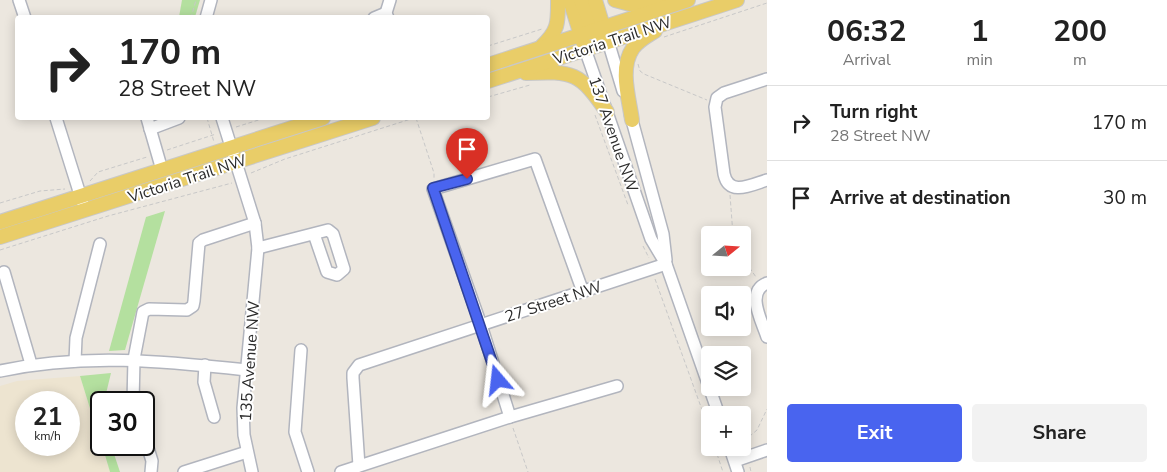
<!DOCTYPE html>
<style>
:root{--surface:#fff;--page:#f2f2f2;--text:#222;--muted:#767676;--line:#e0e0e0;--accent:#4964ef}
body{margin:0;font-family:"Nunito Sans",sans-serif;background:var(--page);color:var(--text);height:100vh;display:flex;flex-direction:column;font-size:19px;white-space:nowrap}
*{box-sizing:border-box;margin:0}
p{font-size:16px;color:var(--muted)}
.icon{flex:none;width:28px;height:28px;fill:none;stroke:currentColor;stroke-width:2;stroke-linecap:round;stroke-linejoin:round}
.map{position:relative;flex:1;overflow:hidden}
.details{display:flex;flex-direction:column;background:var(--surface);width:400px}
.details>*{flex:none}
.hud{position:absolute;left:15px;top:15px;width:475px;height:105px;border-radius:5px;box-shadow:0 2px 12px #0003;background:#fff;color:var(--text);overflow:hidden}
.needle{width:32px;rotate:72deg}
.buttons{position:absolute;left:701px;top:226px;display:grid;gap:10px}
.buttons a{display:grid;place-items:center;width:50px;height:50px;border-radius:5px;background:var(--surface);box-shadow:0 2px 12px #0003;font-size:25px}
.speed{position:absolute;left:15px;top:391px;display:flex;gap:10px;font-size:25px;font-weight:700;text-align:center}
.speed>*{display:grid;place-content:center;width:65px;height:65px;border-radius:50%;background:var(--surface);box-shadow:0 2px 12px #0003;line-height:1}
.speed small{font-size:12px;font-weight:400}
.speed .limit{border:2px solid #111;border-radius:8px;background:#fff;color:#111}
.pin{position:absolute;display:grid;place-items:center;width:42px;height:42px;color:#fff;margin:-51px -21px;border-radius:50% 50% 50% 0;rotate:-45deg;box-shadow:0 0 5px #0007}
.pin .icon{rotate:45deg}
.me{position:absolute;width:55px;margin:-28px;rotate:343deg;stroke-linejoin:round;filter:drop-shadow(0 0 4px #0008)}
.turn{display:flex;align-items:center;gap:18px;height:105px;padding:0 20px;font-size:22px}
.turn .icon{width:65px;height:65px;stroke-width:2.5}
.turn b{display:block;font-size:35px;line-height:42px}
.eta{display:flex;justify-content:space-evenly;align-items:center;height:85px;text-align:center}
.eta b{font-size:30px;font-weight:700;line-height:35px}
.action{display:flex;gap:10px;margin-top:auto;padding:10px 20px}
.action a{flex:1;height:58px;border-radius:5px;background:var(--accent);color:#fff;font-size:20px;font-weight:700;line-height:58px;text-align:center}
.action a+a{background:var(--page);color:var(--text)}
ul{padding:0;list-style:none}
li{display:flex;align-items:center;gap:15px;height:75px;padding:0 20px;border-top:1px solid var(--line)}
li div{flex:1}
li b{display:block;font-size:19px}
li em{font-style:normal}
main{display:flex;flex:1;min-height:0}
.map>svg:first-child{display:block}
</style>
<main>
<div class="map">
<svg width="767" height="472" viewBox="0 0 767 472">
<rect width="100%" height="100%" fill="#ece7df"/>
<path fill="#ede4d0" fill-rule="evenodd" d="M80 376 110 472H0V386L17 381ZM26 402H69V445H26Z"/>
<g fill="#b4e09f">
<polygon points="182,0 200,0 195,17 179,17"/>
<polygon points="165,211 125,350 109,351 146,217"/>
<polygon points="111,373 104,402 101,402 101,444 80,376"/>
<polygon points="102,445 111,445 120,472 110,472"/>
</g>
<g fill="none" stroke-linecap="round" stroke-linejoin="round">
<defs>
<g id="minor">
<polyline points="19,0 25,18"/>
<polyline points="206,18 211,0"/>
<polyline points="374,18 386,13"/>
<polyline points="388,18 386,13 390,0"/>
<polyline points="608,41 623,91"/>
<polyline points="585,49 651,239 666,264 719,415"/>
<path d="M767 79 724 93 717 98 715 107 724 174C729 197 751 185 767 180"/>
<polyline points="630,113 663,234 666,260"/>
<polyline points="56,118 83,204"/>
<polyline points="147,118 162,170"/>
<polyline points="222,118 255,223 258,248 243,408 244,435 252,472"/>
<polyline points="150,129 179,118"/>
<polyline points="258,248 328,230 333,234 344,269 337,275 327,272 314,234"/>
<polyline points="4,272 31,364"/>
<path d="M767 283C745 292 762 321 767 337"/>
<polyline points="301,350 295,432 308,472"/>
<polyline points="75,361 76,338 100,244"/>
<polyline points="205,365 204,382 214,417"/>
<path d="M0 371C84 353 162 361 247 370"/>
<polyline points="133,402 134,359 143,312 149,309 187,310 193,306 194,301 199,243 203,240 255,223"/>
<polyline points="510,417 481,325 433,189 535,159 583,292"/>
<polyline points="144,435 152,461 151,472"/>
<polyline points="730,448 738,472"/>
<polyline points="735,461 767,450"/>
<polyline points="359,466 353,378 353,373 359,365 666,264"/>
<polyline points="184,472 247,452"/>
<polyline points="341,472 510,417 617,386"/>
</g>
<g id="major">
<polyline points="570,0 583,42"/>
<polyline points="581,0 594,31 599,37"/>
<polyline points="595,0 606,36"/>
<polyline points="615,0 630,4 661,2"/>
<path d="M542 46C559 30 558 22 558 0"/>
<polyline points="488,65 688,0"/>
<path d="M526 73C573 71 580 72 607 112"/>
<polyline points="488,81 737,0"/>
<path d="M632 120C629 98 619 68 633 48 639 40 647 36 655 31"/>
<polyline points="0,222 323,118"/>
<polyline points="0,237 373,118"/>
</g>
</defs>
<use href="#minor" stroke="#b2b5be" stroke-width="14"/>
<use href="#major" stroke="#c8c8c8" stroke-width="16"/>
<g stroke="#c8c8c8" stroke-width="1" stroke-dasharray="4 2.5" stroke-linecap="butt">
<polyline points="191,18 196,0"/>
<polyline points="664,37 767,3"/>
<polyline points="488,46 542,29"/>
<polyline points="638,64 640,71 644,74 707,100"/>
<polyline points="488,97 530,85"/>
<polyline points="595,115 628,205"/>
<polyline points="207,118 214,142"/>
<polyline points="416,118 434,173 434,178"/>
<polyline points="236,127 265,118"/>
<polyline points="167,150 216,134"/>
<polyline points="251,173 285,159 414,118"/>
<polyline points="90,181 98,172 147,157"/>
<polyline points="730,195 733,235"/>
<polyline points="0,203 40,191 65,189"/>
<polyline points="643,246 649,258"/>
<polyline points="0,250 108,216 232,183"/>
<polyline points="742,257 756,277"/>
<polyline points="655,279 710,432"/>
<polyline points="513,428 528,472"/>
<polyline points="743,447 744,441 757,430 767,409"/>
<polyline points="715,448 723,472"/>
<polyline points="750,467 751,472"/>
</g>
<use href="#minor" stroke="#fff" stroke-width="11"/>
<use href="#major" stroke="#e9cd68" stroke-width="14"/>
</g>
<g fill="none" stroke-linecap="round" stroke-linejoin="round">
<defs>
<polyline id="route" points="467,179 433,188 498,380"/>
</defs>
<use href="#route" stroke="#2f419b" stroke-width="12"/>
<use href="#route" stroke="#4964ef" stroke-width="9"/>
</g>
<g text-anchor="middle" stroke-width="4" stroke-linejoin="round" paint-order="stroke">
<g font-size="16" fill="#2c2c2c" stroke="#fff">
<text transform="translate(612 40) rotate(-18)" y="6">Victoria Trail NW</text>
<text transform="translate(614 134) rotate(71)" y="6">137 Avenue NW</text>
<text transform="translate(187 178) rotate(-18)" y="6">Victoria Trail NW</text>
<text transform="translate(553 301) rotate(-18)" y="6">27 Street NW</text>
<text transform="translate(249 361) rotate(-86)" y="6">135 Avenue NW</text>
</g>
</g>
</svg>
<div class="buttons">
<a><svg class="needle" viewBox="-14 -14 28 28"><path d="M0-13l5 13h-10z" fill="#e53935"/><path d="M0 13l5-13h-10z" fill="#767676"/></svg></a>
<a><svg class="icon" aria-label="sound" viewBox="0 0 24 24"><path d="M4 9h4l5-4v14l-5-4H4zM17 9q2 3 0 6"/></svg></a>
<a><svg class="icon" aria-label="layers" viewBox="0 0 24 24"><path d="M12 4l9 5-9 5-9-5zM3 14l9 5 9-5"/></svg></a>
<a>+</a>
</div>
<div class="speed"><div>21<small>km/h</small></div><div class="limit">30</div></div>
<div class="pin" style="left:467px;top:179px;background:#d93025"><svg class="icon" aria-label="arrive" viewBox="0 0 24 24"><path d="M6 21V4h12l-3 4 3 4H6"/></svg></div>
<svg class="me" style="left:498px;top:380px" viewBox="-20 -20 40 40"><path d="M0-17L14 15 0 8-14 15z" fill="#4964ef" stroke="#fff" stroke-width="4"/></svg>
<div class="hud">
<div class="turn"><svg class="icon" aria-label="right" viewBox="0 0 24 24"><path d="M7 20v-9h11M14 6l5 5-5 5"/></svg><div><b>170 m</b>28 Street NW</div></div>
</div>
</div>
<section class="details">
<div class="eta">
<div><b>06:32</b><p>Arrival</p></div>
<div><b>1</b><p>min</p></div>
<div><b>200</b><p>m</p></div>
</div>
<ul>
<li><svg class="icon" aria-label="right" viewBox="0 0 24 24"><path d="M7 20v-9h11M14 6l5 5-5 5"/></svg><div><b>Turn right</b><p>28 Street NW</p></div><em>170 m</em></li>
<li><svg class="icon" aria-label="arrive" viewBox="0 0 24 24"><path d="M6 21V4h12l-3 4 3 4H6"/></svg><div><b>Arrive at destination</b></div><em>30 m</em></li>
</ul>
<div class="action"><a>Exit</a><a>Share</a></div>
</section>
</main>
